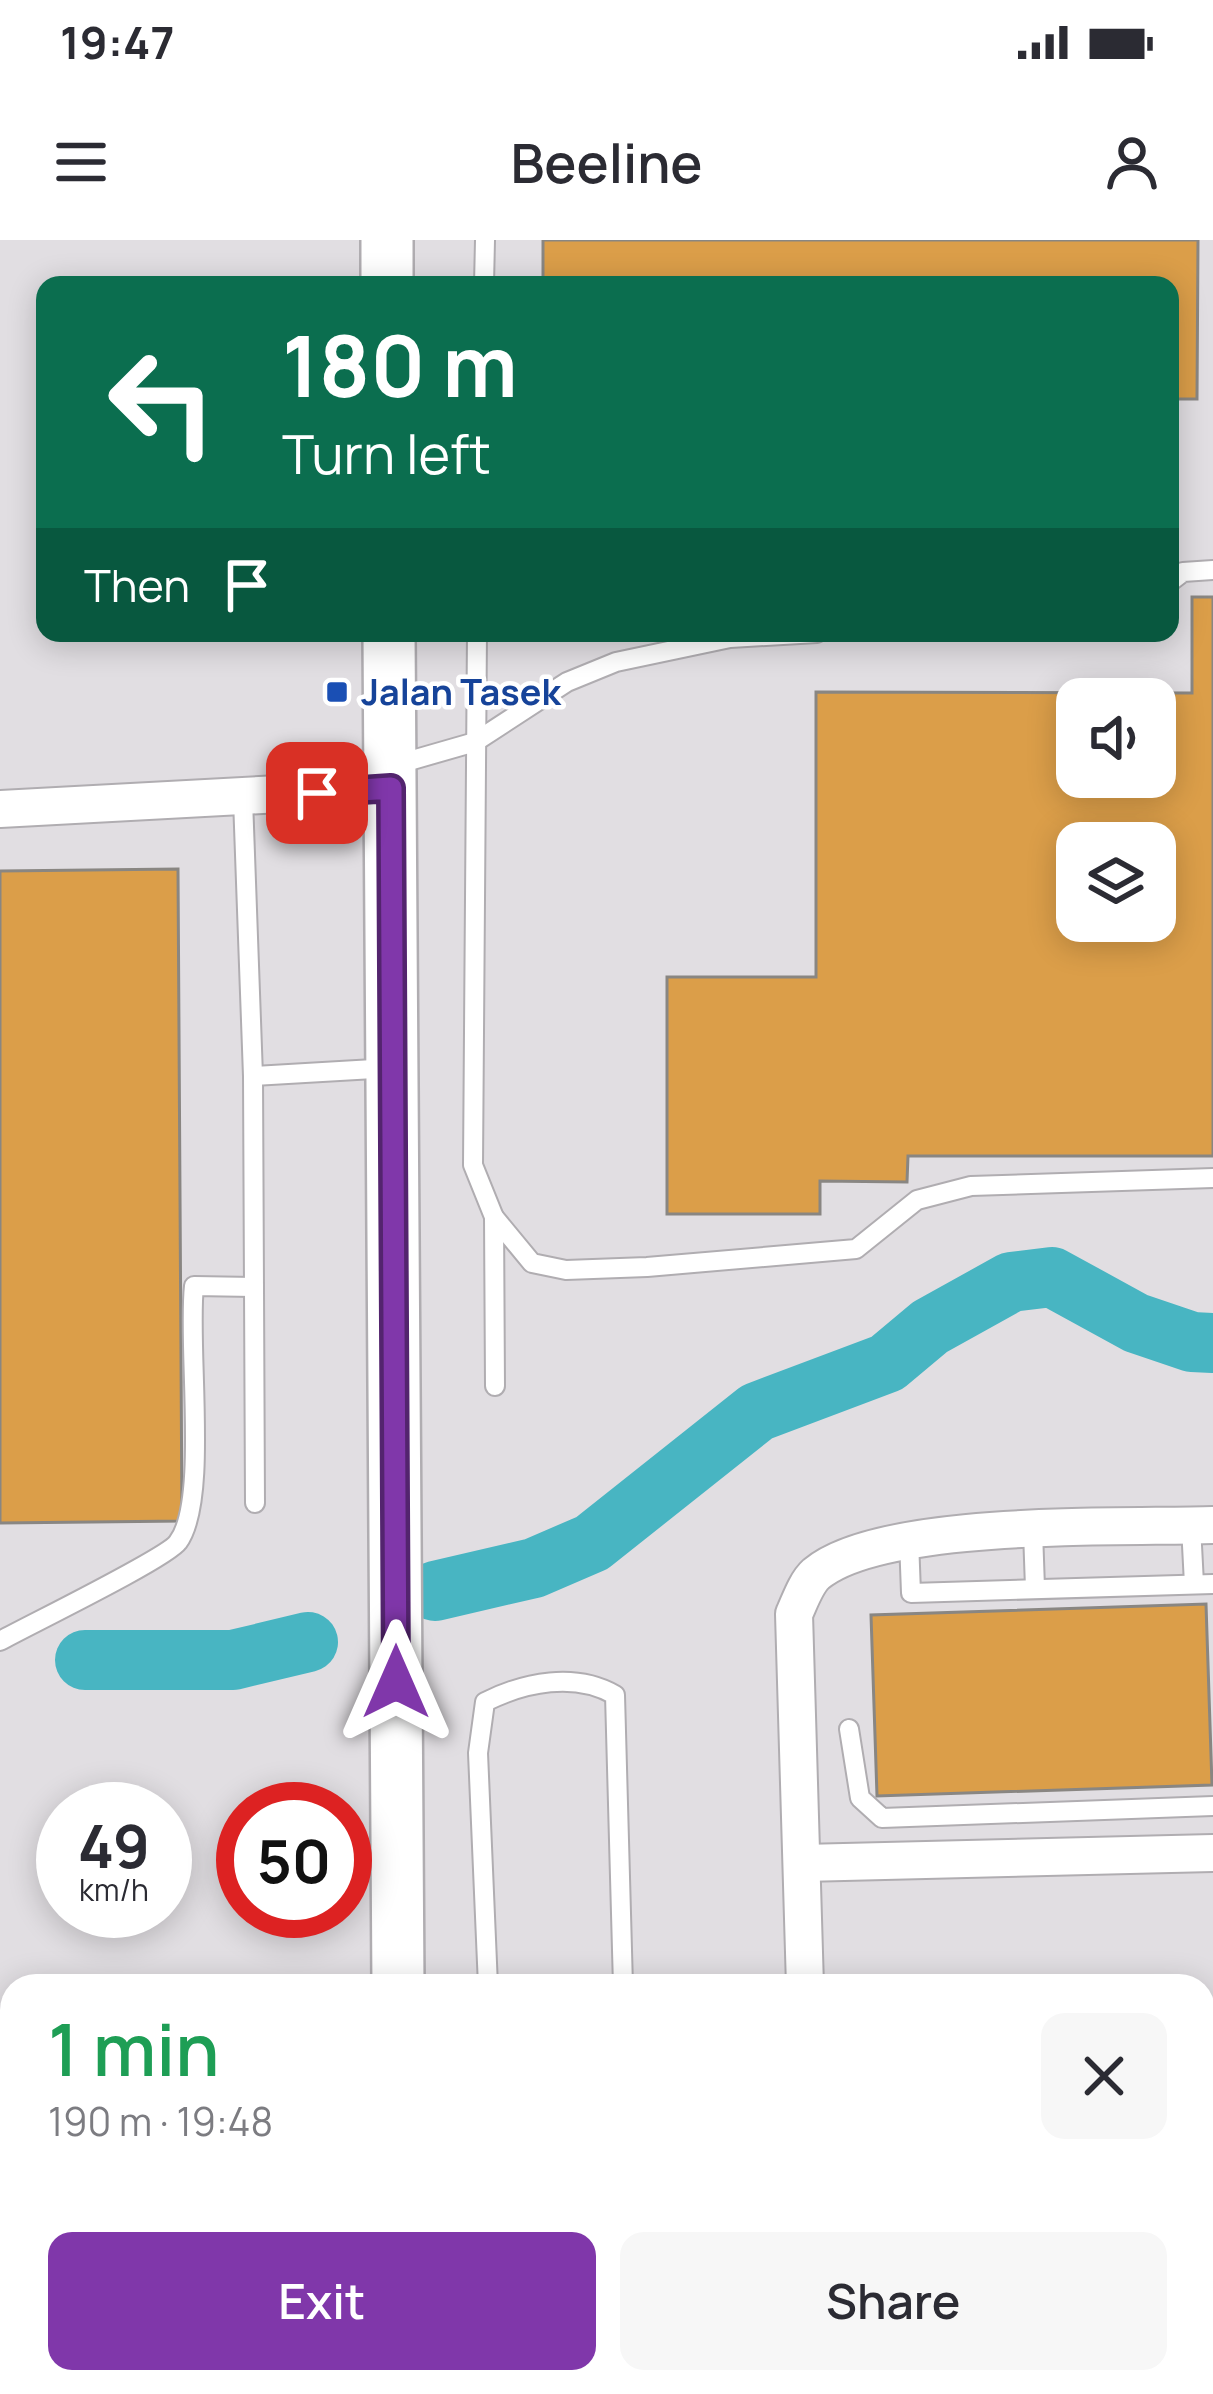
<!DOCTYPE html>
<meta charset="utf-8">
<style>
:root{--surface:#fff;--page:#f7f7f7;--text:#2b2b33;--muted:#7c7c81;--accent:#8037aa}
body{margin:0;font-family:Manrope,sans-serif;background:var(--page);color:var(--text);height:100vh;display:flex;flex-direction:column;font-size:45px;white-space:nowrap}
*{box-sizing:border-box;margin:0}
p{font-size:39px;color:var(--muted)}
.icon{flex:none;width:66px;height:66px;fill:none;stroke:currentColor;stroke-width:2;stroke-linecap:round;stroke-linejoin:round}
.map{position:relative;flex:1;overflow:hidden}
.drawer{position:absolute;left:0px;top:1734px;width:1215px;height:420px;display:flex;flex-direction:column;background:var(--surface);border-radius:36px 36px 0 0;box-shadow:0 6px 30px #0003}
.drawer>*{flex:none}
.guide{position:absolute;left:36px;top:36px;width:1143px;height:366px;border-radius:24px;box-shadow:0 6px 30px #0003;background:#0b6e4f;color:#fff;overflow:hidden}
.controls{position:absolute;left:1056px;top:438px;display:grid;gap:24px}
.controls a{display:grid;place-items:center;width:120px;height:120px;border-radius:24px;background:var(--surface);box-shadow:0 6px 30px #0003;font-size:60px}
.speed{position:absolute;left:36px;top:1542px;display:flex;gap:24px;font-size:60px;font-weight:700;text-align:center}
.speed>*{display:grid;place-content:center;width:156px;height:156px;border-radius:50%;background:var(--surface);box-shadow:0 6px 30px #0003;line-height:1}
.speed small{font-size:30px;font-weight:400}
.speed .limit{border:18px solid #d22;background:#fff;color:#111}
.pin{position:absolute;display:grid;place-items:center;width:102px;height:102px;color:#fff;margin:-51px;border-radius:24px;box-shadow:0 6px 18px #0006}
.me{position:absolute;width:132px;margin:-66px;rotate:0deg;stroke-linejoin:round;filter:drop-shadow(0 0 9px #0008)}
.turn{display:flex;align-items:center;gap:42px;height:252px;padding:0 48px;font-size:54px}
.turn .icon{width:156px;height:156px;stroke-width:2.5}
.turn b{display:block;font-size:84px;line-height:102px}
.then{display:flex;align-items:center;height:114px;padding:0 48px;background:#0003;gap:24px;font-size:45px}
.round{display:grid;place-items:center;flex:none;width:126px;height:126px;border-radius:24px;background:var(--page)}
.summary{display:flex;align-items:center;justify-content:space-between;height:204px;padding:0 48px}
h1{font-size:72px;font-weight:600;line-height:90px;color:#1e9e55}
.button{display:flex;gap:24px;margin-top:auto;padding:24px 48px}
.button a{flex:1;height:138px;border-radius:24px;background:var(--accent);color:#fff;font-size:48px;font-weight:600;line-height:138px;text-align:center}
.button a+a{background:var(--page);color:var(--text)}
.status{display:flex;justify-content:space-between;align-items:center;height:84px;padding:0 60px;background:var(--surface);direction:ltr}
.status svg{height:33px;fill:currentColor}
header{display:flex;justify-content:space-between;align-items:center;height:156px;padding:0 48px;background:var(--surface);font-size:54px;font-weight:600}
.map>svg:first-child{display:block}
</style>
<div class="status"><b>19:47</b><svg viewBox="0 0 49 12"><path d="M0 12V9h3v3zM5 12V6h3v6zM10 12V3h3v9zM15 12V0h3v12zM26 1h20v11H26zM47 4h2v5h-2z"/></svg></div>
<header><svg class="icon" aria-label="menu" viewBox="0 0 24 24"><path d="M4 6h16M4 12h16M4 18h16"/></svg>Beeline<svg class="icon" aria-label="person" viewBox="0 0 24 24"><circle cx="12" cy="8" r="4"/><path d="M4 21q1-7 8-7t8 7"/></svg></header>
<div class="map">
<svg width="1213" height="2154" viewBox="0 0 1213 2154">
<rect width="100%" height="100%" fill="#e1dee2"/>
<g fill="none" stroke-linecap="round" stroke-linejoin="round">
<g stroke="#48b5c2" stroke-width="60">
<polyline points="435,1351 534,1328 592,1303 757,1172 887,1123 930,1087 1011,1042 1052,1037 1136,1083 1192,1102 1213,1103"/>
<polyline points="85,1420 233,1420 308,1402"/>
</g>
</g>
<g fill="#db9e49" stroke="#898682" stroke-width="3" fill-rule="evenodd">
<polygon points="543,0 1198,0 1197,159 1170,159 1170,45 543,45"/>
<path d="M1192 357H1213V916H908L907 942 820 941V974H667V737H816V452L1192 453ZM1077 459H1155V537H1077ZM1077 603H1155V681H1077Z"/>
<polygon points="178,629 182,1281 0,1283 0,631"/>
<polygon points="1206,1364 1212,1545 877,1556 871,1375"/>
</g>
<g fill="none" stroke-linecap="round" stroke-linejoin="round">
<defs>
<g id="service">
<polyline points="484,45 485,0"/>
<polyline points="1170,342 1183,332 1213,330"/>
<polyline points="477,393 473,925 494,977 495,1146"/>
<polyline points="395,525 475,502 567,442 616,422 730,398 817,393"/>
<polyline points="243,559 253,836 255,1263"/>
<polyline points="253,836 391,828"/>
<polyline points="494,977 532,1023 566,1030 647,1027 856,1009 917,960 971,946 1213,938"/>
<polyline points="1191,1286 1194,1344"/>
<polyline points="1033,1291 1035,1348"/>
<polyline points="909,1300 911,1353 1213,1344"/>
<path d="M0 1401C27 1386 167 1318 178 1302 209 1261 187 1106 194 1046L254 1047"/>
<polyline points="849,1489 860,1558 882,1578 1213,1566"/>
<path d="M488 1746 478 1513 485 1462C525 1442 575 1432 615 1455L623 1746"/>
</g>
<g id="minor">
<polyline points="0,569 391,548"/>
<polyline points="803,1623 1213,1613"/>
<path d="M805 1746 794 1374C800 1361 806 1343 816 1334 882 1279 1121 1288 1213 1285"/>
<polyline points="1203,1799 1213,1799"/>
<polyline points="0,1948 12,1947"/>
<polyline points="1203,2090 1213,2090"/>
</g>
<g id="secondary">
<polyline points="387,0 387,45"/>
<polyline points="389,393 398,1746"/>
<polyline points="398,2154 398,2142"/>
</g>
</defs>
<use href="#service" stroke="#b0adb1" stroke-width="22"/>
<use href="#minor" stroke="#b0adb1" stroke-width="40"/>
<use href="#secondary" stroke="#b0adb1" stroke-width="56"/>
<use href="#service" stroke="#fff" stroke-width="18"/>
<use href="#minor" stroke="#fff" stroke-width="36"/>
<use href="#secondary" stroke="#fff" stroke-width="51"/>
</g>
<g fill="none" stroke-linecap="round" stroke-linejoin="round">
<defs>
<polyline id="route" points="317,553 391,548 396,1442"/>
</defs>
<use href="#route" stroke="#53246e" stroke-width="30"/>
<use href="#route" stroke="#8037aa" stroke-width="21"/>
</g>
<rect fill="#1a4fb4" stroke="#fff" stroke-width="4.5" x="325" y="440" width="24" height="24" rx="6"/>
<g text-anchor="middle" stroke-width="9" stroke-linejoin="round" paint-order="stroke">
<g font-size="36" font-weight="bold" fill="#164399" stroke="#fff" text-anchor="start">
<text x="361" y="465">Jalan Tasek</text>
</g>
</g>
</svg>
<div class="controls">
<a><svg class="icon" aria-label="sound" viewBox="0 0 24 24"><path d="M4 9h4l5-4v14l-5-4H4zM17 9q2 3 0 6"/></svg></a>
<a><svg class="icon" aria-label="layers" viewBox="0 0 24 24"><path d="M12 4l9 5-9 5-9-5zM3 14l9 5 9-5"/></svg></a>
</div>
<div class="speed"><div>49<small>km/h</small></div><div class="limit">50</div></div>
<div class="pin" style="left:317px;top:553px;background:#d93025"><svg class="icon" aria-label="arrive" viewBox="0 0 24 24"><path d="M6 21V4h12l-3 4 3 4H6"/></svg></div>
<svg class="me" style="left:396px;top:1442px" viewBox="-20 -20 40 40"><path d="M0-17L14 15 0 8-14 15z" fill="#8037aa" stroke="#fff" stroke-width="4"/></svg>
<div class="guide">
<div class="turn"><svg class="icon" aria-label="left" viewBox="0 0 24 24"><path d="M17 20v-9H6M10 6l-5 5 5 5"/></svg><div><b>180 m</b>Turn left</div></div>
<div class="then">Then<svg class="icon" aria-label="arrive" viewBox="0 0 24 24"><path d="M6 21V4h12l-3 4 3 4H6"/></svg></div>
</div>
<section class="drawer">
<div class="summary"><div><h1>1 min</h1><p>190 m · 19:48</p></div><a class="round"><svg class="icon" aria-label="close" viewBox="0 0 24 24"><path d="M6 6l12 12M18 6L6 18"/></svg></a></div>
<div class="button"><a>Exit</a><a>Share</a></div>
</section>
</div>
